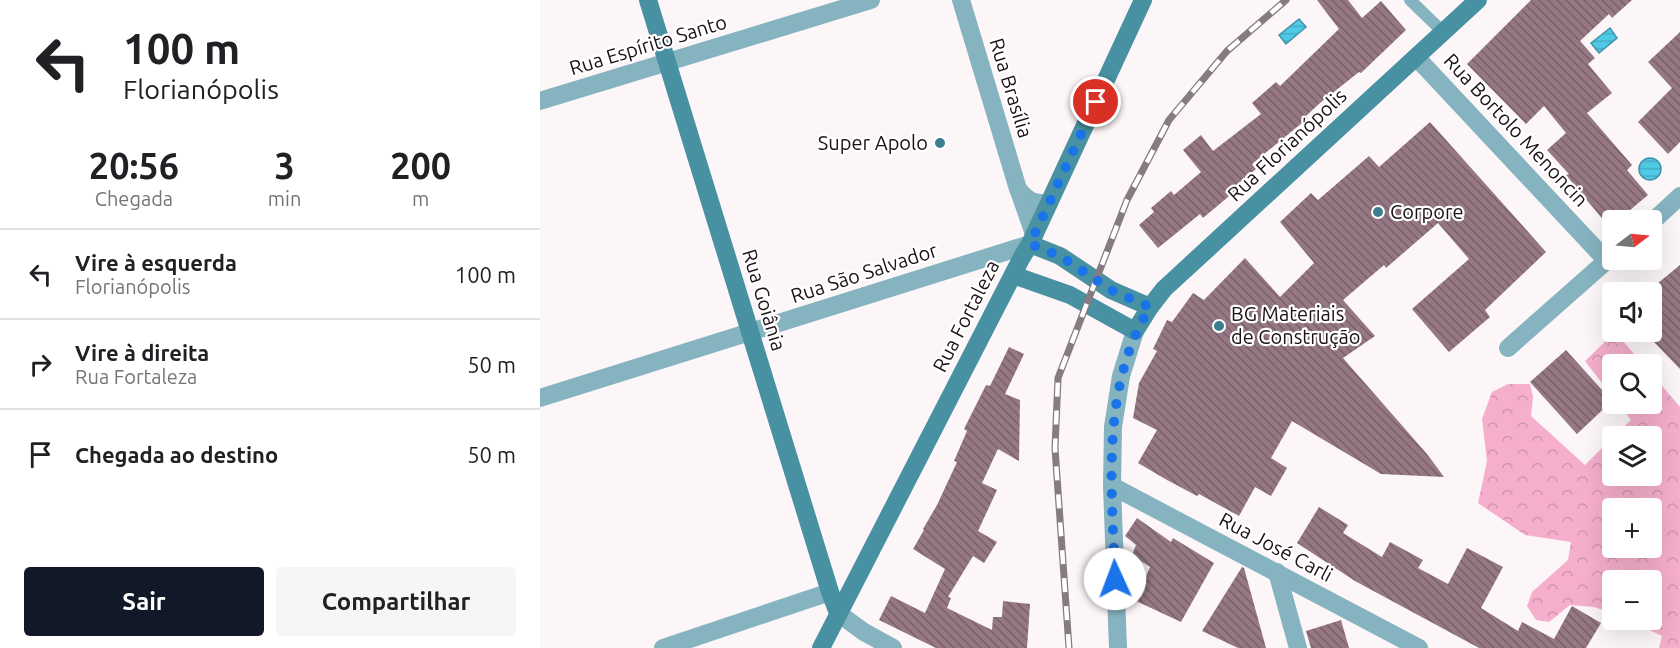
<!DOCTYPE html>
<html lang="pt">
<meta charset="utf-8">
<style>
:root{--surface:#fff;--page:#f6f6f6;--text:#202124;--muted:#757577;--line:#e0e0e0;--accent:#111827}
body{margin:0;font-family:Ubuntu,sans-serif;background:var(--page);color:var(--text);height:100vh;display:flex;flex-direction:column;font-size:22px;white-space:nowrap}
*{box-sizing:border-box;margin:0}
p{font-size:20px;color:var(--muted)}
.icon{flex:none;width:33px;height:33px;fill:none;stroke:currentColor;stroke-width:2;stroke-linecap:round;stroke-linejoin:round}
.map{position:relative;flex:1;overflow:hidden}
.panel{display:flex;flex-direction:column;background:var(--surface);width:540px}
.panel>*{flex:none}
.banner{background:#fff;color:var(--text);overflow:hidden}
.needle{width:39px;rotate:74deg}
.tools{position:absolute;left:1062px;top:210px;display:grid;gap:12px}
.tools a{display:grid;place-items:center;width:60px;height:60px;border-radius:6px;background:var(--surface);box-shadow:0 6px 24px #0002;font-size:30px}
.pin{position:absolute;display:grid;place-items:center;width:51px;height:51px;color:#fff;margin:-26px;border:3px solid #fff;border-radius:50%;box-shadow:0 2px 6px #0007}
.me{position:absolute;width:66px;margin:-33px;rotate:358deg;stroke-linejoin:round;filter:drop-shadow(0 0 4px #0008)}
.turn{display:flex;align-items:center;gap:21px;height:126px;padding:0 24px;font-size:27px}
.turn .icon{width:78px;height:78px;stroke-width:2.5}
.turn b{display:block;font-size:42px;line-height:51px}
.eta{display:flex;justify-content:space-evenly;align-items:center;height:102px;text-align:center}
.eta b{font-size:36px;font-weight:700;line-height:42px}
.primary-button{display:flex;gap:12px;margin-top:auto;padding:12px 24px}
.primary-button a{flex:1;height:69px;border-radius:6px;background:var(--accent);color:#fff;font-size:24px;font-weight:700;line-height:69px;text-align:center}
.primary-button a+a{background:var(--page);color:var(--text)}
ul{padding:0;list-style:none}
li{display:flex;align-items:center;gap:18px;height:90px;padding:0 24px;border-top:2px solid var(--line)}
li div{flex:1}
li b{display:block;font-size:22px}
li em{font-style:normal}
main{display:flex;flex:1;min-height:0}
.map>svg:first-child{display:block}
</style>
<main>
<section class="panel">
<div class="banner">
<div class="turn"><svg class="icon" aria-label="left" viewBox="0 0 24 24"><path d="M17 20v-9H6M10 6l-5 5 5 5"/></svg><div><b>100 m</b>Florianópolis</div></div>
</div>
<div class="eta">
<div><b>20:56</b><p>Chegada</p></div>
<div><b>3</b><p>min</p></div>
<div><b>200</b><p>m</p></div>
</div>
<ul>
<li><svg class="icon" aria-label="left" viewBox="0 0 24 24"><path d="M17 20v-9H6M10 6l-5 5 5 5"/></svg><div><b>Vire à esquerda</b><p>Florianópolis</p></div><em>100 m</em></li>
<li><svg class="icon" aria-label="right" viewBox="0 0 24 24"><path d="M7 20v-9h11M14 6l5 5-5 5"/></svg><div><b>Vire à direita</b><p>Rua Fortaleza</p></div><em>50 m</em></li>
<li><svg class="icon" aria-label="arrive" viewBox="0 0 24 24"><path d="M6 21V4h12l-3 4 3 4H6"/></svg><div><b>Chegada ao destino</b></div><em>50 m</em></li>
</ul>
<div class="primary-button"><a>Sair</a><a>Compartilhar</a></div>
</section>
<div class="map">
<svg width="1140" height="648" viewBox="0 0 1140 648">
<defs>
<pattern id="forest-crowns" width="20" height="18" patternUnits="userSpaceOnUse" patternTransform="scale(1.5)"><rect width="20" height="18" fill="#f5aecc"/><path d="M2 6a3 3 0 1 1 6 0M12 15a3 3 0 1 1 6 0" fill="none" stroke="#d195ae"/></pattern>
<pattern id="water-rules" width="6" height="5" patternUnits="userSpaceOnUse" patternTransform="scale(1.5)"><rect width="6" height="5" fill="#4fcae6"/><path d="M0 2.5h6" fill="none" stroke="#44acc5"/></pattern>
<pattern id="building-back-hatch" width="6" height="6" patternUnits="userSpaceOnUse" patternTransform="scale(1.5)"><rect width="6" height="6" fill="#957884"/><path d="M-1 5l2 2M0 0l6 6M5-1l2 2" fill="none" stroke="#79616b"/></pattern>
</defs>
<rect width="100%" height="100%" fill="#fdf6f8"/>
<g fill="url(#forest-crowns)" fill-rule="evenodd">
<polygon points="1075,332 1103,364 1072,364 1072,396 1045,361"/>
<path d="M1112 374 1140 407V648H1119L1122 636 1088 620H1112V580H1072V613L1054 607 1030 605 1009 622 996 620 987 606 992 592 1028 560 1031 542 985 535 938 503 947 461 942 419 952 392 968 384H990L993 397 991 416 1045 465 1072 438V476H1112V436H1074L1091 420 1079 404H1112ZM1072 508H1112V548H1072Z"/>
</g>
<g fill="url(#water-rules)" stroke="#4092a8" stroke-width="1.5">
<polygon points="759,19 766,27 746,44 739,35"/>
<polygon points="1070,28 1077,38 1059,53 1051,43"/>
<circle cx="1110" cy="169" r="11"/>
</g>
<g fill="url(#building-back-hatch)">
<polygon points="777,0 808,0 822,18 841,1 866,30 821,73 819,72 780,103 766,116 768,118 712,164 716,169 699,183 701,186 663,218 660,214 618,248 599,225 614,212 611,208 631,191 634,195 661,172 643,150 661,135 673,151 721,114 712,103 736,82 740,86 799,29"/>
<polygon points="991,0 1092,0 1072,18 1069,14 1040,41 1055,58 1048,64 1072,93 1047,113 1092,165 1087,170 1108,195 1078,220 1072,220 1072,225 1070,228 1026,175 1029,174 1007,150 1026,133 1004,106 986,124 927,64"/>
<polygon points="1140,32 1140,142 1128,154 1098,122 1132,88 1108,62"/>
<polygon points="890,122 1006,252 945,310 950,317 909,352 872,309 929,259 898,223 846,268 844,265 803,300 835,336 803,358 887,454 904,477 841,474 752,421 731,458 747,468 731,496 715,487 699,516 659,494 657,496 627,480 598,463 617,430 593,418 599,383 617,351 613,349 627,320 632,322 653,293 664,300 705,258 740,297 774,263 740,222 771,193 778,200 829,156 839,167"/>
<polygon points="1140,265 1140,369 1112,340 1112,288"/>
<polygon points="469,347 484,354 465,394 480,400 479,461 458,449 442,483 457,490 438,531 457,542 444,563 433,556 408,597 411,598 407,608 452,630 453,617 462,617 463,601 490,604 487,648 396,648 339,620 351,596 385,613 405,569 373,549 384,530 383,529 397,505 417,462 414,461 427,431 424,429 446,385 450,386"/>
<polygon points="1026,350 1072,401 1037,434 990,382"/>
<polygon points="779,507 808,525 803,533 842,557 850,542 883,560 878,568 908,584 927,548 963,567 941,608 978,631 982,622 1014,639 1032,606 1061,623 1046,648 939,648 815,581 757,543"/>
<polygon points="597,518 631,542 633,538 674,563 641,622 596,601 610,567 592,555 596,545 585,536"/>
<polygon points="702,567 704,568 726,648 698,648 662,631"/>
<polygon points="801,620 809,648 771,648 766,631"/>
</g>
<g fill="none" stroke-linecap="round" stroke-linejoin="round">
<polyline stroke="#85b3bf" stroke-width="12" points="870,0 903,32"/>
<g stroke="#85b3bf" stroke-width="18">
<path d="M421 0 478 189C488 201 493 204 509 203"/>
<polyline points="876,57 1067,261"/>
<polyline points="0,101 331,0"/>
<polyline points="479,191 494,234"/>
<polyline points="1112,222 1140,196"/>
<polyline points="968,348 1072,256"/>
<polyline points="0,398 490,244"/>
<polyline points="572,486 879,648"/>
<polyline points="737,572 758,648"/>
<polyline points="298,613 324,632 353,648"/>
<polyline points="123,648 290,592"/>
<polyline points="578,648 572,486 573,427 581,376 595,331"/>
</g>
<g stroke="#4791a2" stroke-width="18">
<polyline points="108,0 290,592 298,613"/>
<polyline points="490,244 520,256 571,290 610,307"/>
<polyline points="473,275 530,295 595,331 610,307 624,289 938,0"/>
<polyline points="281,648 482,257 490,244 603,0"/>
</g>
<defs>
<polyline id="rail" points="529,648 515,448 518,378 587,200 629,120 687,51 746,0"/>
</defs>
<use href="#rail" stroke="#867c80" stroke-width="7"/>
<use href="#rail" stroke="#fff" stroke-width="4.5" stroke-dasharray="14" stroke-linecap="butt"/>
</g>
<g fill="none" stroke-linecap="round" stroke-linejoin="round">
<path stroke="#1a73e8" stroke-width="10" stroke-dasharray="0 18" d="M556 102 490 244 520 256 571 290 610 307C560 389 572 487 575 579"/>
</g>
<g fill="#3b7f8f" stroke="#fff" stroke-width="2">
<circle cx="400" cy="143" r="6"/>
<circle cx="838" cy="212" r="6"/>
<circle cx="679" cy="326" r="6"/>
</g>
<g text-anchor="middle" stroke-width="4.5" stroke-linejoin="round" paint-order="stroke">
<g font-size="20" fill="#1c1116" stroke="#fff">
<text transform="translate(108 45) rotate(-17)" y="7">Rua Espírito Santo</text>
<text transform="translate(471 88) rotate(73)" y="7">Rua Brasília</text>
<text transform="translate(976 130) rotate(47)" y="7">Rua Bortolo Menoncin</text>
<text transform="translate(747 145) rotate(-43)" y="7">Rua Florianópolis</text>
<text transform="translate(324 273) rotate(-18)" y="7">Rua São Salvador</text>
<text transform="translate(224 300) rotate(73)" y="7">Rua Goiânia</text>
<text transform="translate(426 316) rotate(-63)" y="7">Rua Fortaleza</text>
<text transform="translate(736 547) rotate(28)" y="7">Rua José Carli</text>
</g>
<g font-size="20" fill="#1c1116" stroke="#fff" text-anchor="start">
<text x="388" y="150" text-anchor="end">Super Apolo</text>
<text x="850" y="219">Corpore</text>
<text x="691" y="321">BG Materiais<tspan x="691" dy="23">de Construção</tspan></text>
</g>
</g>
</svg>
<div class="tools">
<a><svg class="needle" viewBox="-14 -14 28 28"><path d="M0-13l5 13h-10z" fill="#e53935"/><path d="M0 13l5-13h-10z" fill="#757577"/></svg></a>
<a><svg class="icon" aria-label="sound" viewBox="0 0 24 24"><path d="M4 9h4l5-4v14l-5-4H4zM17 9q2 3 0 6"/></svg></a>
<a><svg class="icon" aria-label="search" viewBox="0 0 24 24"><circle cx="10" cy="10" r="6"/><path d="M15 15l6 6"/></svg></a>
<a><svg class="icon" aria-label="layers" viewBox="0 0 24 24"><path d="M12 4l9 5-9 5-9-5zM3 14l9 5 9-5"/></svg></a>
<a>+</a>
<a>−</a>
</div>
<div class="pin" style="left:556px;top:102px;background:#d93025"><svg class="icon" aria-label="arrive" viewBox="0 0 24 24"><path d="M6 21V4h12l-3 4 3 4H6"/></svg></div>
<svg class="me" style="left:575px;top:579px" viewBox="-20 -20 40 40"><circle r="19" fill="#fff"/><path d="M0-13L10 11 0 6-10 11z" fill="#1a73e8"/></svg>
</div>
</main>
